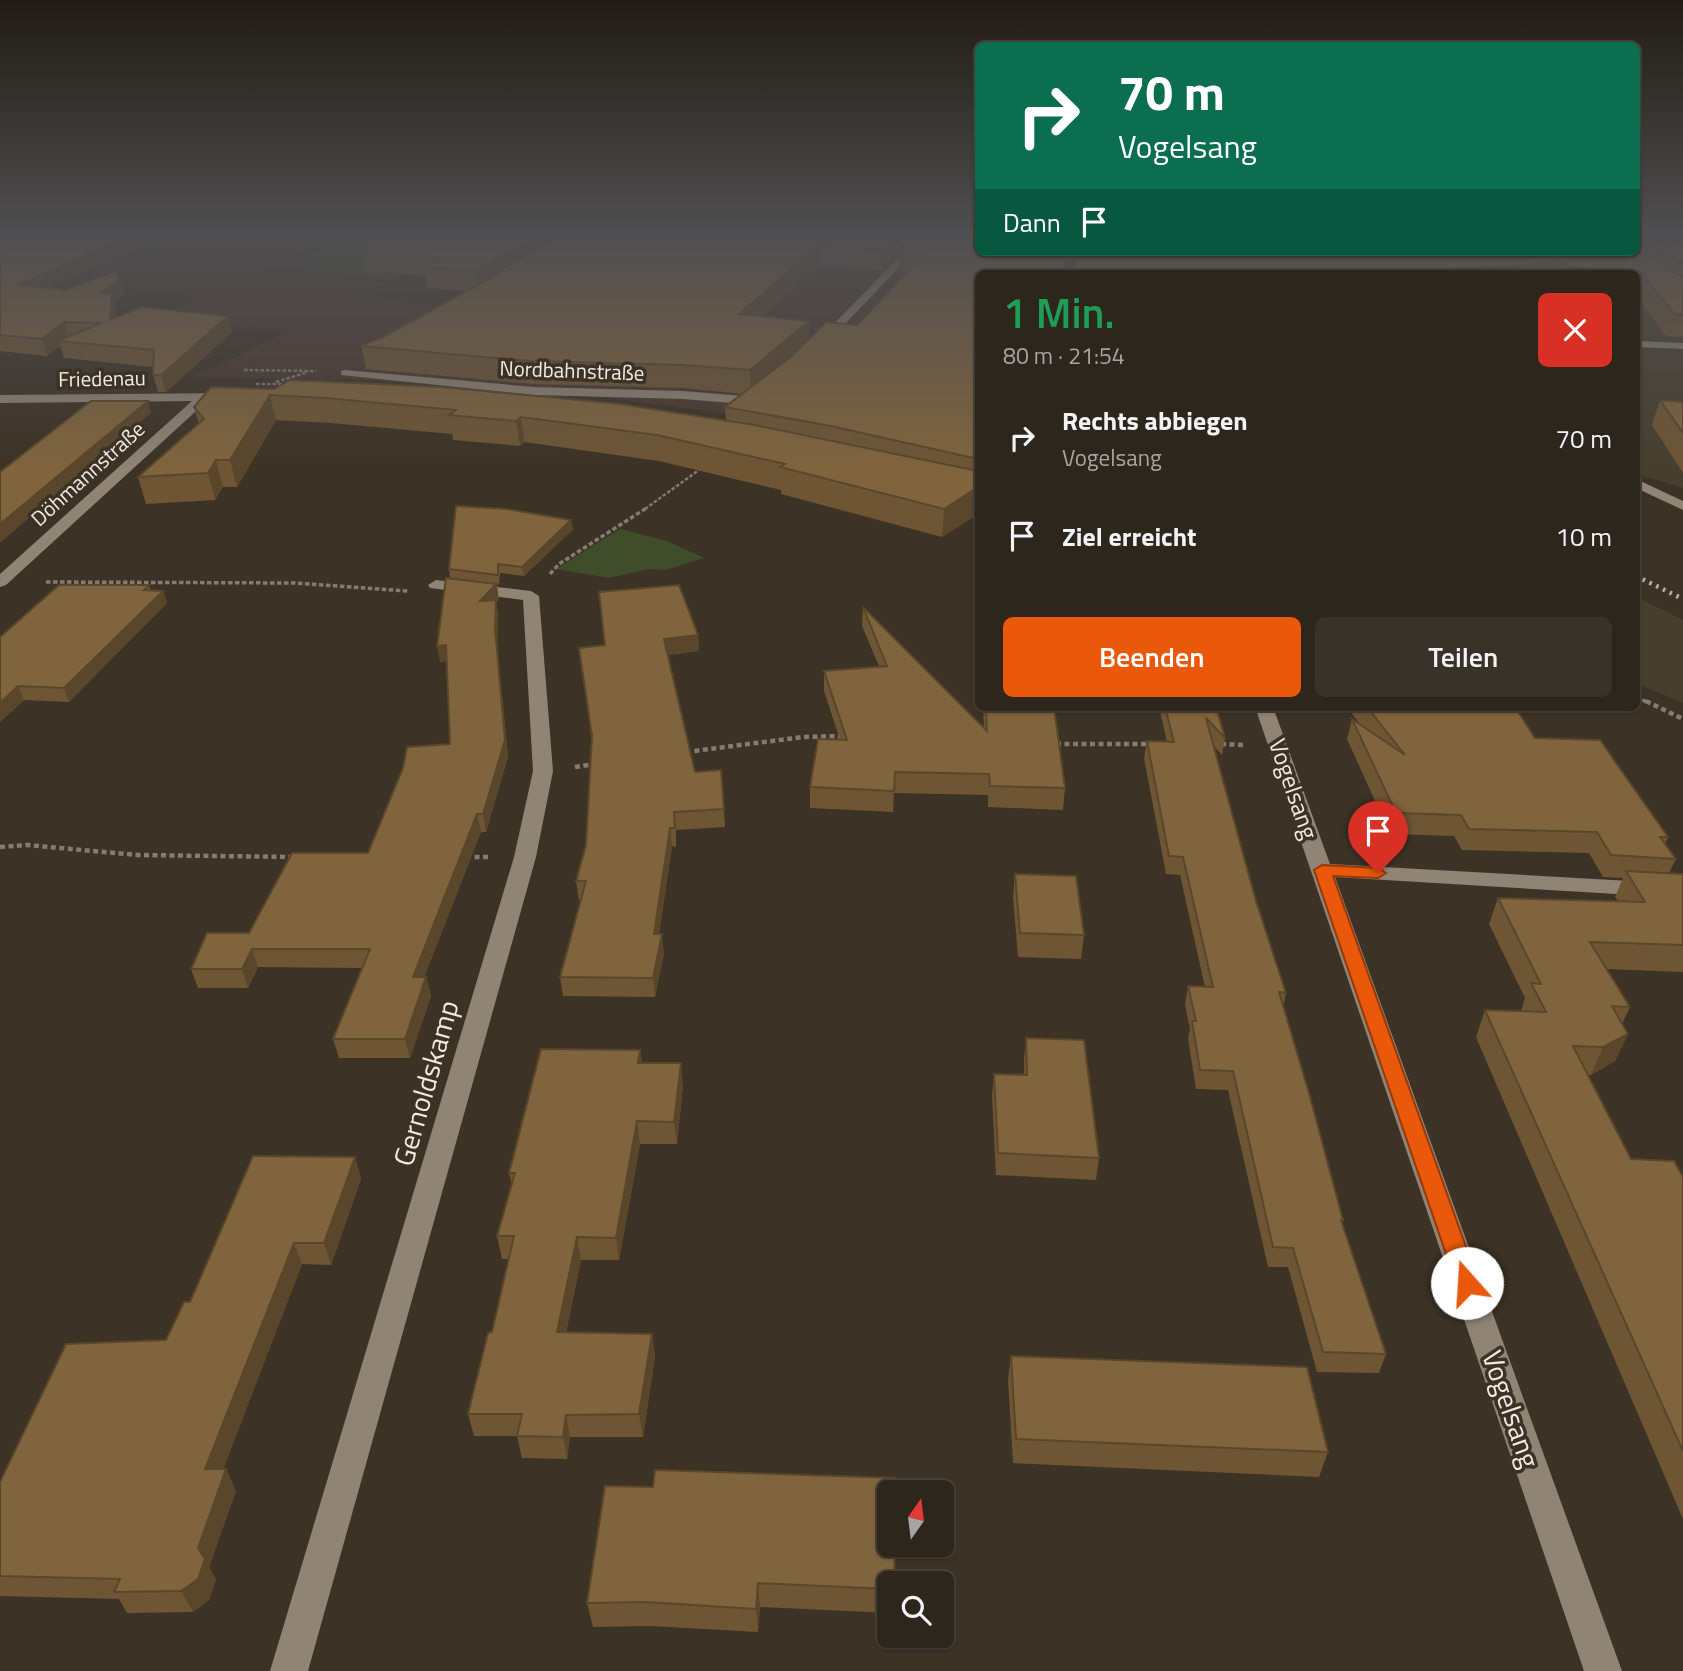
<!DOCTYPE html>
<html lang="de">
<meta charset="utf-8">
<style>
:root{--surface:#2d261c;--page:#393229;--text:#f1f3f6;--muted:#a7a5a3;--line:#48433b;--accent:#ea580c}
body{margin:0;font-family:"Titillium Web",sans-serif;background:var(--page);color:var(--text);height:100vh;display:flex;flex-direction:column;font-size:26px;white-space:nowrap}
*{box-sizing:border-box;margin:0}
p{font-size:23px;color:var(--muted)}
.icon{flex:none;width:38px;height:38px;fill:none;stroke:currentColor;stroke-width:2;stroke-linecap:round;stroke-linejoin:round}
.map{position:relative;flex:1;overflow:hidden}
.details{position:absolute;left:975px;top:270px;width:665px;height:441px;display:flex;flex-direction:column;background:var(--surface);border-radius:10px;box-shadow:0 2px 5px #0004,0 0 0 2px var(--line)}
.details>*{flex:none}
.guide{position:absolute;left:975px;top:42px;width:665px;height:214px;border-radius:10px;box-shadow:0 2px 5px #0004,0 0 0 2px var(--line);background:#0b6e4f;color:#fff;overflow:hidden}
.needle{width:46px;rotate:14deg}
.controls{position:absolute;left:877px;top:1480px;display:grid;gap:14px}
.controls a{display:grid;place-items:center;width:77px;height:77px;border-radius:10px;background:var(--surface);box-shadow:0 2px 5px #0004,0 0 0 2px var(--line);font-size:35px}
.pin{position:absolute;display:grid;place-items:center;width:60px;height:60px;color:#fff;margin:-72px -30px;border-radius:50% 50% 50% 0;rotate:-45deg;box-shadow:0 0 7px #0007}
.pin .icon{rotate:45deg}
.me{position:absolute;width:77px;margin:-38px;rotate:341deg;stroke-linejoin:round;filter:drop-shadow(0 0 5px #0008)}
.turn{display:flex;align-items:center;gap:24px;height:147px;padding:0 28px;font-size:32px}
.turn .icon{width:91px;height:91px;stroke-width:2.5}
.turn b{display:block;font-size:49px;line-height:60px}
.then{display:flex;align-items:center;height:66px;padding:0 28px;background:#0003;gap:14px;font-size:26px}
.round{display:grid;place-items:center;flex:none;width:74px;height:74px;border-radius:10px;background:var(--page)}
.headline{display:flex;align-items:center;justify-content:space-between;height:119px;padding:0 28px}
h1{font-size:42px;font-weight:600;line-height:52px;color:#1e9e55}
.action{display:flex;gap:14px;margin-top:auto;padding:14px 28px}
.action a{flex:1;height:80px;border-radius:10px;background:var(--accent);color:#fff;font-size:28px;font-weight:600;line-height:80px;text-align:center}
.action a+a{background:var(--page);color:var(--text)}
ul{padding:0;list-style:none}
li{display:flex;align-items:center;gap:21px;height:98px;padding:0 28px}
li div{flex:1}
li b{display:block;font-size:26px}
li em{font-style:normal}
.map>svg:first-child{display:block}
</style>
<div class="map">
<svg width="1683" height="1671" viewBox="0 0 1683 1671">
<rect width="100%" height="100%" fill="#3c3225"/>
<polygon fill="#4a372f" points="189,237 340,237 262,270 387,283 359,297 446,305 572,237 928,237 929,246 821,361 760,418 592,396 440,385 365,380 189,377 220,365 289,330 155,318 200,297 59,284"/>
<g fill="#463f2e">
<polygon points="1683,272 1683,488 1636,474 1636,306 1661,304"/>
<polygon points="1636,597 1683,620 1683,703 1636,683"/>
</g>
<g fill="#404d2a">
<polygon points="351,237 479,237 392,280 300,269 323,259 304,257"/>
<polygon points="620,529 667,541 704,558 666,570 649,569 609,578 556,569"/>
</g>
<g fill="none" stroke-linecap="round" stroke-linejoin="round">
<g stroke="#857c71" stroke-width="2.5" stroke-dasharray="3.5 2" stroke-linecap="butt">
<polyline points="244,370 316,371"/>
<polyline points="276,382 308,372"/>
<polyline points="256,384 286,384"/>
<polyline points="645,509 703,467"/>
</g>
<g stroke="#857c71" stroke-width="3.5" stroke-dasharray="4.5 2.5" stroke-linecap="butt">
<polyline points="550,574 559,564 648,507"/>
<polyline points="46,582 294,583 408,591"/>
<polyline points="1636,697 1649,703"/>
</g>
<g stroke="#857c71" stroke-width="4.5" stroke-dasharray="5 3.5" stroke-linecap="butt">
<polyline points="1646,701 1683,719"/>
<polyline points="1056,744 1149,744"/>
<polyline points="1221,744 1243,745"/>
<polyline points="686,752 803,737 845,736"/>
<polyline points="575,767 595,764"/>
<polyline points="0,847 27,845 138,855 293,857"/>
<polyline points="466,857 489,857"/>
</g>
<g fill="#908475" fill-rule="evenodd">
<polygon points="894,237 904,237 913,243 910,256 824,346 816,346 816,342 903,253 905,246"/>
<polygon points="1636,341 1683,343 1683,349 1636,347"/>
<polygon points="345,370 534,387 683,391 756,397 762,401 756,405 683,399 534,395 341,375 341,371"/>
<polygon points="232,393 238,397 236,400 207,401 6,585 0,587 0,574 192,401 0,403 0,395"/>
<polygon points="1636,479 1683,501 1683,510 1636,488"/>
<polygon points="436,580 531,591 539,596 553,771 536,857 308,1671 270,1671 514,857 533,771 523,600 430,588 428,585"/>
<polygon points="1255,707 1273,707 1330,864 1683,884 1683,898 1335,877 1622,1671 1584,1671"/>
</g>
<polyline stroke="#b8b0a7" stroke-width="4.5" stroke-dasharray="2.5 5" stroke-linecap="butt" points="1636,576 1683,599"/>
</g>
<g fill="#6e5634">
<polygon points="0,237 143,237 145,245 50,288 124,294 114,302 116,310 116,318 228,316 232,332 166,392 158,392 153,375 153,367 64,358 60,346 47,356 0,351"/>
<polygon points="372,237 902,247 882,270 821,265 762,317 809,321 809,339 857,325 907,272 898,271 899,252 911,240 908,237 978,237 978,514 942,537 781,494 781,490 659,461 524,442 520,446 453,440 452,434 331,423 276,420 237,487 223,487 215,500 146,504 138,477 199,424 194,407 211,387 726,421 725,407 743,394 683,388 534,384 366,369 361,346 383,337 466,291 427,288 425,276 364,270 360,250"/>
<polygon points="1636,237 1683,237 1683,337 1666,336 1636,296 1636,273 1071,273 1082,252 1636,252 1640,254 1640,252 1636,252"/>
<polygon points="1660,400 1683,402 1683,473 1652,425"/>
<polygon points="571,520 573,529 524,576 500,573 499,585 497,584 499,600 496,602 498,616 497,643 508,757 486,832 481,832 424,977 426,977 431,996 410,1058 339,1058 333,1039 363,968 258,967 248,988 198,988 191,969 249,933 368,853 450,744 447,661 440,662 450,578 449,569"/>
<polygon points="149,585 150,590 163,591 167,603 69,702 24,700 0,722 0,637"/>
<polygon points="863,607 984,728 983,707 1054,707 1065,788 1063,810 988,807 988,795 894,793 893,812 810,808 810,787 840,740 824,691 824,671 879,666 862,626"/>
<polygon points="698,635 699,651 668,655 695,772 721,770 725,827 676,830 676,847 672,846 659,934 664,954 655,997 563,996 560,977 581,900 579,900 576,881 586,845 592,738 579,648"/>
<polygon points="1159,707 1216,707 1225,738 1222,755 1214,746 1256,901 1286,993 1283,1007 1343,1220 1342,1224 1386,1354 1379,1373 1317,1372 1288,1267 1268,1267 1228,1090 1196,1089 1188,1039 1190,1029 1185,1005 1188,986 1205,987 1180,875 1166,874 1144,758 1147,741 1167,742"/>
<polygon points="1347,707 1515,707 1535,738 1668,837 1665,844 1676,859 1669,873 1683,874 1683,972 1606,969 1630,1007 1622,1024 1628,1034 1615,1061 1591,1075 1588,1075 1631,1159 1683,1177 1683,1519 1476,1037 1485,1010 1521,1011 1525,998 1489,924 1498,898 1618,901 1615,897 1623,878 1603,877 1589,853 1462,850 1454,836 1390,834 1347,739 1352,719 1360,724"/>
<polygon points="1015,874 1084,935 1081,959 1018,957 1013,897"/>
<polygon points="1026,1038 1099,1158 1096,1180 996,1175 992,1095 994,1074 1024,1075 1024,1059"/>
<polygon points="640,1050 642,1063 683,1085 677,1144 640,1144 619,1260 581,1260 566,1333 652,1334 655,1356 643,1437 570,1437 567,1459 522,1458 517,1436 474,1436 468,1414 492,1332 509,1259 502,1259 497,1236 512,1185 509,1173"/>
<polygon points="355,1157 361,1179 331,1265 302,1264 223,1469 226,1469 236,1491 209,1567 216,1580 209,1600 193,1612 127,1613 119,1599 0,1596 0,1482 166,1340 190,1302"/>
<polygon points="1011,1356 1328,1452 1319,1477 1013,1463 1008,1380"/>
<polygon points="605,1486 889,1584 889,1613 760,1607 758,1632 650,1626 593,1627 587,1603"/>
</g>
<g fill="#5a462b">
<polygon points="127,237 143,237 145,245 23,300 18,285"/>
<polygon points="538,237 575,237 495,273 496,282 478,292 475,271"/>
<polygon points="894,237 902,237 902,247 882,270 882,250"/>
<polygon points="820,245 821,265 740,336 739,314"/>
<polygon points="1564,262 1561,273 1400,273 1400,272"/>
<polygon points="120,279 124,294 114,302 116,310 115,336 101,293"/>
<polygon points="228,316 232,332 166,392 161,375"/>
<polygon points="809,321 809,343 751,394 750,370"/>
<polygon points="64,322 69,338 58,341 60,346 47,356 42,339"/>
<polygon points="270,395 276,420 237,487 230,460"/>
<polygon points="148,401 151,413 0,543 0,524"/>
<polygon points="521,417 524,442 520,446 516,421"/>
<polygon points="216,460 223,487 215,500 208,473"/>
<polygon points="978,487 978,514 942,537 944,509"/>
<polygon points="571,520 573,529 524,576 522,567"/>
<polygon points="496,584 499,600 496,602 498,616 497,643 508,757 486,832 483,814 480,601"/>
<polygon points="163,591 167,603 69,702 64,688"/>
<polygon points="698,635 699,651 666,655 664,639"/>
<polygon points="446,645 449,661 440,662 437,646"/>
<polygon points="18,686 24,700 0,722 0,703"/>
<polygon points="477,814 481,832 417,996 413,977"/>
<polygon points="670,828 672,846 656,954 654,934"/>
<polygon points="662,934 664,954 655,997 653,978"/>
<polygon points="252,949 258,967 248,988 242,969"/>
<polygon points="426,977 431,996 410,1058 405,1039"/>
<polygon points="1628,1034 1615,1061 1591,1075 1603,1047"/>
<polygon points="640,1050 643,1072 638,1063"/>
<polygon points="681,1063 683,1085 677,1144 674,1122"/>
<polygon points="637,1121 640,1144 619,1260 616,1238"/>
<polygon points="355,1157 361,1179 331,1265 324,1243"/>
<polygon points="577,1237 581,1260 561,1355 557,1332"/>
<polygon points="294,1243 302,1264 215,1491 205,1469"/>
<polygon points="652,1334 655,1356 643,1437 639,1414"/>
<polygon points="566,1415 570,1437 567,1459 563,1437"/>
<polygon points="226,1469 236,1491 209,1567 216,1580 209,1600 193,1612 181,1591"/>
<polygon points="758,1583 760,1607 758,1632 756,1609"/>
</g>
<g fill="#80643d" stroke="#5a462b" stroke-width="2">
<polygon points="0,237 127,237 18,285 66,290 116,271 120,279 101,293 112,294 110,320 142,307 228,316 161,375 153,375 154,350 58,341 101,323 64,322 42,339 0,335"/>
<polygon points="372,237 538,237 475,271 424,267 443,258 360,250"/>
<polygon points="559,237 894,237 882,250 820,245 739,314 809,321 750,370 682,365 531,361 361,346 383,337 498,274 495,273"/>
<polygon points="913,237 978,237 978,252 1065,252 1066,273 978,273 978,459 831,426 725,407 793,355 826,322 857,325 925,254 899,252"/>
<polygon points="1643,242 1683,245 1683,263 1672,255"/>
<polygon points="1082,252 1261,252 1267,255 1280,256 1283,253 1282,252 1636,252 1654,259 1683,278 1683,315 1674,314 1640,271 1569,268 1564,262 1400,272 1402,273 1071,273"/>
<polygon points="290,380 441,387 620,404 755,425 978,471 978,487 944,509 780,467 785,464 657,435 521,417 516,421 449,415 456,410 326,398 270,395 230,460 216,460 208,473 138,477 204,419 194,407 211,387 274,389"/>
<polygon points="1660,400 1683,402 1683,433"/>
<polygon points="91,401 148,401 0,524 0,472"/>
<polygon points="456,506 507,509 571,520 522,567 498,564 498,575 449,569"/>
<polygon points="446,578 496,584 480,601 496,600 495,628 505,740 483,814 477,814 413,977 426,977 405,1039 333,1039 370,949 252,949 242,969 191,969 207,933 249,933 292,853 368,853 403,768 407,747 450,744 446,645 437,646"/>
<polygon points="59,585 149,585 144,590 163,591 64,688 18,686 0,703 0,637"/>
<polygon points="679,585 698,635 664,639 695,772 721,770 724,809 674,812 675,828 670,828 654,934 662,934 653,978 560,977 586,881 576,881 586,845 592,736 579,648 605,645 599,592"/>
<polygon points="863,607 987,731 986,707 1054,707 1065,788 990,786 989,774 895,772 894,791 810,787 818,739 847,740 824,671 887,666"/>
<polygon points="1165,707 1216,707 1225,738 1206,718 1256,901 1286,993 1279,992 1309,1093 1343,1220 1341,1220 1386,1354 1323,1352 1293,1248 1273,1247 1233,1071 1200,1070 1192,1021 1196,1021 1188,986 1213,987 1183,857 1169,856 1147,741 1174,742"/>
<polygon points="1367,707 1515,707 1535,738 1600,740 1668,837 1660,837 1676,859 1611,855 1597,832 1469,829 1461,815 1396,813 1352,719 1405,755"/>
<polygon points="1626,871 1683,874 1683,945 1590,942 1630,1007 1612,1006 1628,1034 1603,1047 1573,1046 1631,1159 1674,1161 1683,1177 1683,1451 1485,1010 1546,1012 1531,983 1541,984 1498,898 1645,902"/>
<polygon points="1015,874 1076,876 1084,935 1020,933"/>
<polygon points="1026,1038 1084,1040 1099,1158 998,1153 994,1074 1027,1075"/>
<polygon points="541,1049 640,1050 638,1063 681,1063 674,1122 637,1121 616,1238 577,1237 557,1332 652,1334 639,1414 566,1415 563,1437 517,1436 522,1414 468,1414 488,1333 492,1332 514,1236 497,1236 515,1173 509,1173"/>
<polygon points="253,1156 355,1157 324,1243 294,1243 205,1469 226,1469 198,1548 205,1559 198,1579 181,1591 114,1592 120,1579 0,1576 0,1482 66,1344 166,1340 184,1302 190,1302"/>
<polygon points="1011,1356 1307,1367 1328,1452 1016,1439"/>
<polygon points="655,1470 896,1478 896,1493 889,1493 889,1545 895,1545 894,1584 889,1584 889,1589 758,1583 756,1609 646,1602 587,1603 605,1486 653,1487"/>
</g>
<linearGradient id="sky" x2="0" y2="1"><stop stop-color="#211c14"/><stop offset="0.5" stop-color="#504f51"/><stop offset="1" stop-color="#504f51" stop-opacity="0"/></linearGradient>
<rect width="1683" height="471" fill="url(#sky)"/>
<polygon fill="#ea580c" stroke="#983908" stroke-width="2" points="1322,865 1378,868 1386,873 1378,878 1333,876 1479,1283 1475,1290 1467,1293 1459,1290 1456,1283 1314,870"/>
<g text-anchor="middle" stroke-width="7" stroke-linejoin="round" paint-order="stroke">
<g font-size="21" fill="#f2ebe3" stroke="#3c3225">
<text transform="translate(572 371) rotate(2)" y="7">Nordbahnstraße</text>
<text transform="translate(102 379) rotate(-1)" y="7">Friedenau</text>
<text transform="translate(88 474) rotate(-42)" y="7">Döhmannstraße</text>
</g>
<g font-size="24" fill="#f2ebe3" stroke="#3c3225">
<text transform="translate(1293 789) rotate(71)" y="8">Vogelsang</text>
</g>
<g font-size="28" fill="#f2ebe3" stroke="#3c3225">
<text transform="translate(426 1083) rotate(-74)" y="10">Gernoldskamp</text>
<text transform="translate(1511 1409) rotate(71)" y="10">Vogelsang</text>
</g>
</g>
</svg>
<div class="controls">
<a><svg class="needle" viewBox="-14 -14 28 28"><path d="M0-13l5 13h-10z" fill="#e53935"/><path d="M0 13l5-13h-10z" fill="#a7a5a3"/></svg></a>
<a><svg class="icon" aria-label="search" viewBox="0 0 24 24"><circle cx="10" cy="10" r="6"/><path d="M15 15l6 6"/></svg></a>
</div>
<div class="pin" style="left:1378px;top:873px;background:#d93025"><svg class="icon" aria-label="arrive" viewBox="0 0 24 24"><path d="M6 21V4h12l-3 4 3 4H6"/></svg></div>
<svg class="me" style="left:1467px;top:1283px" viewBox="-20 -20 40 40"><circle r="19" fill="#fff"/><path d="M0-13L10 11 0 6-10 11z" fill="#ea580c"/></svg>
<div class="guide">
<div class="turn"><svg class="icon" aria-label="right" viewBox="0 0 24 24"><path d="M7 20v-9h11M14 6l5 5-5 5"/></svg><div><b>70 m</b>Vogelsang</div></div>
<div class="then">Dann<svg class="icon" aria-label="arrive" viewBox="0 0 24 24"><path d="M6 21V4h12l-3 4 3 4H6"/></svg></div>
</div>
<section class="details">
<div class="headline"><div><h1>1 Min.</h1><p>80 m · 21:54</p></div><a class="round" style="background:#d93025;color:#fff"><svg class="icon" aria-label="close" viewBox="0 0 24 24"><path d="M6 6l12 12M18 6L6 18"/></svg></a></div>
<ul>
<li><svg class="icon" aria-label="right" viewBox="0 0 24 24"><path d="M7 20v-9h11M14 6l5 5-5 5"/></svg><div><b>Rechts abbiegen</b><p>Vogelsang</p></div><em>70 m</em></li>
<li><svg class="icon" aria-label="arrive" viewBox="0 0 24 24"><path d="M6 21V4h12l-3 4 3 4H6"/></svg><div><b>Ziel erreicht</b></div><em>10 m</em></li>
</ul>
<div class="action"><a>Beenden</a><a>Teilen</a></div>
</section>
</div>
